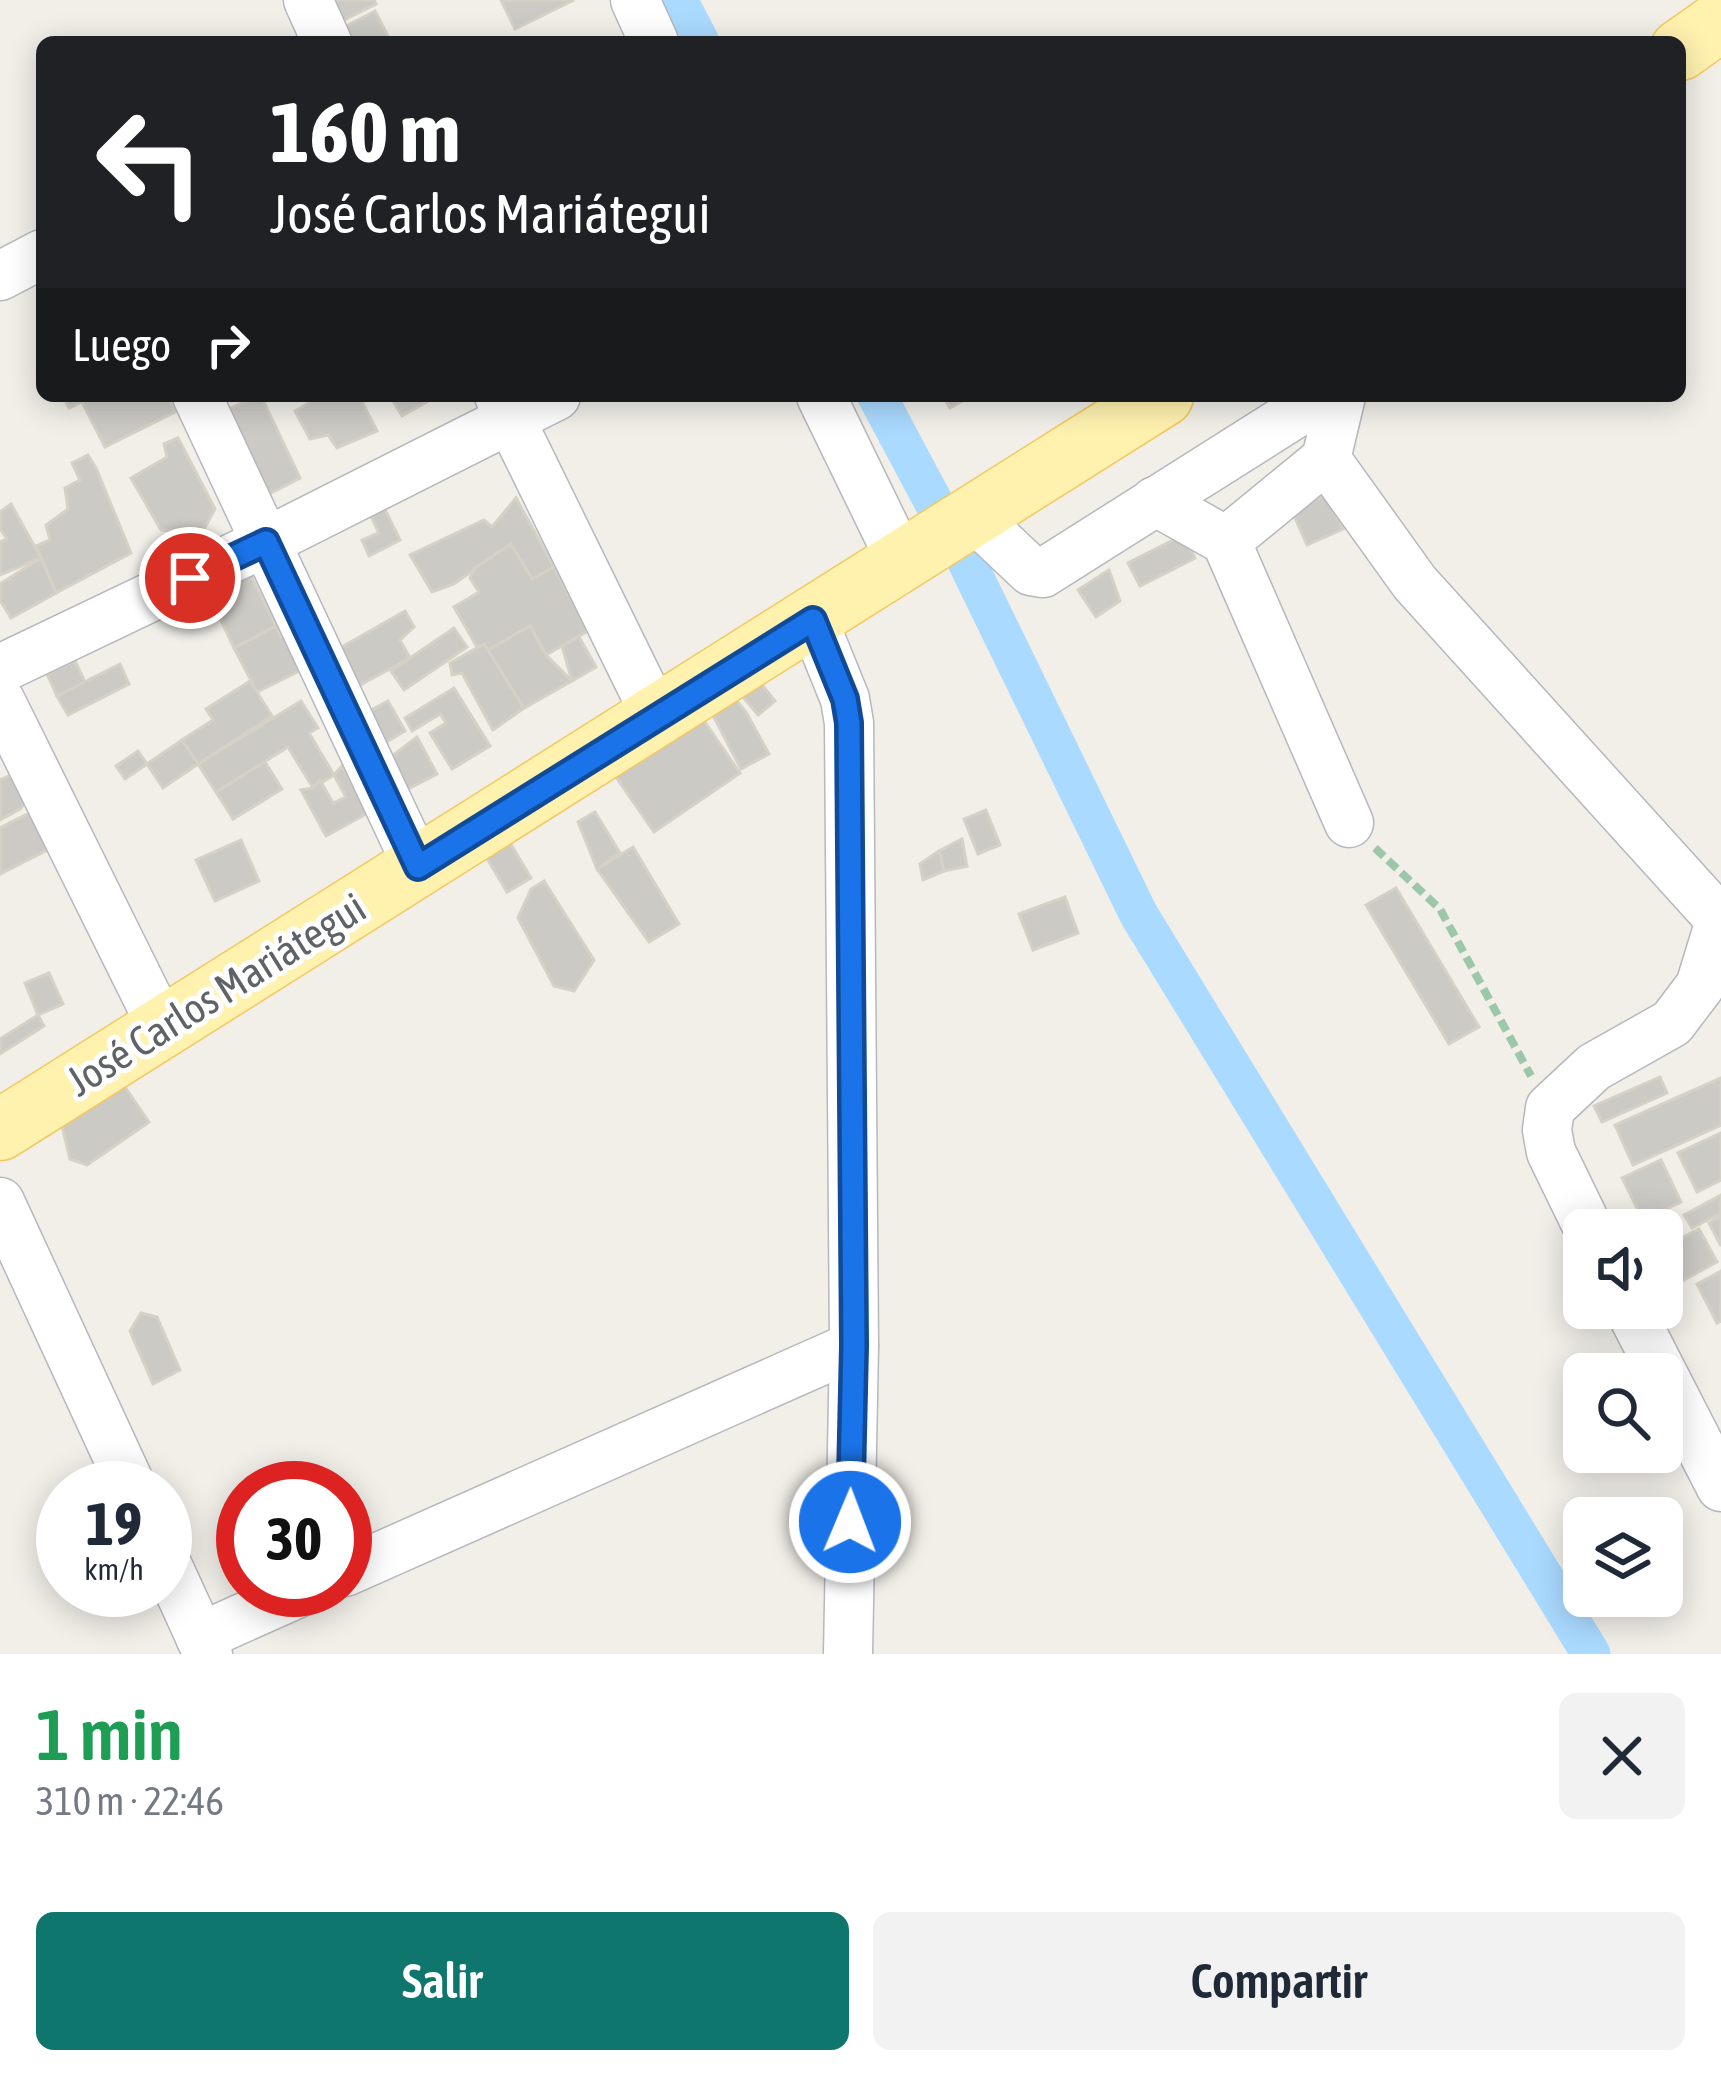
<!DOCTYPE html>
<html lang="es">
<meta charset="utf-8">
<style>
:root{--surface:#fff;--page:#f2f2f3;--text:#1f2937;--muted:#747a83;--accent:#0f766e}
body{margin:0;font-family:"Asap Condensed",sans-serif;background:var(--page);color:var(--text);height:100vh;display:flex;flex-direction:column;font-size:45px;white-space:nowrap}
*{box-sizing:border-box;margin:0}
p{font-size:39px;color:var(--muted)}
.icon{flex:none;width:66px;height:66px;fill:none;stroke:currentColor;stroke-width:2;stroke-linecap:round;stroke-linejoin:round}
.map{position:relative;height:1654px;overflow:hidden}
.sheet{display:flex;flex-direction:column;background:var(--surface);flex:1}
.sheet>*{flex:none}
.guide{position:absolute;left:36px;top:36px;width:1650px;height:366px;border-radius:18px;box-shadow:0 6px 30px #0003;background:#202124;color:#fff;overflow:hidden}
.fabs{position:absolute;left:1563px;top:1209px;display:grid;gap:24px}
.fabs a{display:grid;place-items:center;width:120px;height:120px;border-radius:18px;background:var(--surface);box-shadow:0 6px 30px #0003;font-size:60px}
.speed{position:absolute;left:36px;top:1461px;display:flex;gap:24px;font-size:60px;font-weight:700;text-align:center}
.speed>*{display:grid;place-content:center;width:156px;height:156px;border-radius:50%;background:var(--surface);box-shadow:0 6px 30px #0003;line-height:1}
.speed small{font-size:30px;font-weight:400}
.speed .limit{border:18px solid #d22;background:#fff;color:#111}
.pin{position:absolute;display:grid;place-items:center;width:102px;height:102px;color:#fff;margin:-51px;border:6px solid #fff;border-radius:50%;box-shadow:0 3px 12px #0007}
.me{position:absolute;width:132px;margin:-66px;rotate:1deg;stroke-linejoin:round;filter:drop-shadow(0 0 9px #0008)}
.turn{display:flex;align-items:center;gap:42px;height:252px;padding:0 36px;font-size:54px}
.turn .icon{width:156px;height:156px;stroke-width:2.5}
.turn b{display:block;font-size:84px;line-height:102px}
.then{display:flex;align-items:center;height:114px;padding:0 36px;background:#0003;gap:24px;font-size:45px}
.round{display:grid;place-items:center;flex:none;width:126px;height:126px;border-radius:18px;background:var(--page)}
.summary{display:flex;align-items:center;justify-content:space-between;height:204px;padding:0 36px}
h1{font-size:72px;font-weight:600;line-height:90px;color:#1e9e55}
.cta{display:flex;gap:24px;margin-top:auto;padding:24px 36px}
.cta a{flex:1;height:138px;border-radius:18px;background:var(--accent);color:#fff;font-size:48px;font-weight:600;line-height:138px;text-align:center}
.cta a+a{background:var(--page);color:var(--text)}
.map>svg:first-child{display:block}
</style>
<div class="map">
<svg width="1721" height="1654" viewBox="0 0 1721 1654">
<rect width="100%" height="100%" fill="#f1efe8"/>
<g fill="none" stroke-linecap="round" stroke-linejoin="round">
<g stroke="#aadaff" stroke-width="39">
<polyline points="678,0 700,42"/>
<polyline points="877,396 934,503"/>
<polyline points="967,562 1139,915 1591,1654"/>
</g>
</g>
<g fill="#cccac5" stroke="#d6d1c6" stroke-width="3">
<polygon points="328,0 374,0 376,4 336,24"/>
<polygon points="501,0 574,0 515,29"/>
<polygon points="375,11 391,42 341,42 335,32"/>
<polygon points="63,396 167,396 175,412 105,447 82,402 69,408"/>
<polygon points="261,396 300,478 269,494 225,410"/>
<polygon points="314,396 359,396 377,431 337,448 328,435 310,439 295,411 316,399"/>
<polygon points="390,396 437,396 402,416"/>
<polygon points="943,396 971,396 950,408"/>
<polygon points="178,438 215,509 202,533 161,530 131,478 167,457 164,444"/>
<polygon points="88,455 96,468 131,553 56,593 36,546 50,540 46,525 68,509 65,488 80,480 72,463"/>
<polygon points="1327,495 1343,529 1307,545 1292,511"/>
<polygon points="516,498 554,567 532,579 511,544 454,584 432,592 410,555 484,520 492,527"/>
<polygon points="382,503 400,540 369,556 362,540 379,533 368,510"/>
<polygon points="11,504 41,558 0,575 0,542 7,539 0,529 0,512"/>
<polygon points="1183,535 1195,558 1140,586 1128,563"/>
<polygon points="511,544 532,579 554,567 588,631 546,655 530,626 481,654 454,607 479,592 470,578 475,568"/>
<polygon points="41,558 56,593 11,618 0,600 0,584"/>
<polygon points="1109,570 1120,601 1096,617 1078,590"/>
<polygon points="250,574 276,626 234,648 208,593"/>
<polygon points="405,611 414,627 400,640 410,658 351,690 335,651"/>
<polygon points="276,626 281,637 295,634 311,665 257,692 234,648"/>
<polygon points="530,626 546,655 572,681 524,708 481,654"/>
<polygon points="454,628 467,647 404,690 391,671"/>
<polygon points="579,637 596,667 572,681 562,646"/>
<polygon points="484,644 524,708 493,730 462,673 452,675 450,663"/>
<polygon points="75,661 85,682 57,696 47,674"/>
<polygon points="120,664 129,684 68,715 57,696"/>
<polygon points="756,677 775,701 758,715 738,691"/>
<polygon points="250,681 272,716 198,764 182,740 213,720 206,709"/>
<polygon points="454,688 490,746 452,769 430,733 446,723 440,714 412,731 405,718"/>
<polygon points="731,694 746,712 769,754 741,769 708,706"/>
<polygon points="301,701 318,728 309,733 334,775 313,788 288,747 216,792 198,764"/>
<polygon points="388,701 405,731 388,741 378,740 364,714"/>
<polygon points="698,712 740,773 654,832 611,770"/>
<polygon points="417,737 437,774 400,793 383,763"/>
<polygon points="182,740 198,764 163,788 147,764"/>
<polygon points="138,751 147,764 125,779 116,766"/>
<polygon points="265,762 282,789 233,819 216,792"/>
<polygon points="342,766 368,813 326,836 301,790 313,788 320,780 333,803 346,797 334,775"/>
<polygon points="16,773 29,798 20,809 0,820 0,780"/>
<polygon points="37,809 57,845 0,874 0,828"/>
<polygon points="986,810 1000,845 978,854 964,819"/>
<polygon points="595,812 620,853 597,869 578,822"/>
<polygon points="506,836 531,878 507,892 482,850"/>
<polygon points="962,839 967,866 944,871 939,851"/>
<polygon points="241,840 259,881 215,901 196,860"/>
<polygon points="633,847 679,924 649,942 597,869"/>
<polygon points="939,851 944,871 923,880 920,864"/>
<polygon points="544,881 594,960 574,991 554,986 518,918 531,889"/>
<polygon points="1396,888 1479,1027 1449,1044 1366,905"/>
<polygon points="1065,897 1078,933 1033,950 1019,914"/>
<polygon points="49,973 63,1004 38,1015 25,983"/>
<polygon points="38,1015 44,1026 0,1054 0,1039"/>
<polygon points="1660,1077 1667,1093 1602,1122 1594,1106"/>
<polygon points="1721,1078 1721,1125 1633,1165 1615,1125"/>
<polygon points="123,1084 149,1122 87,1165 70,1159 62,1126"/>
<polygon points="1721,1133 1721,1180 1697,1192 1678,1153"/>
<polygon points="1661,1160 1681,1202 1643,1220 1622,1178"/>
<polygon points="1721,1195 1721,1213 1692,1228 1684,1215"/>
<polygon points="1721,1216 1721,1246 1709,1223"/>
<polygon points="1699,1229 1717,1262 1682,1281 1664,1247"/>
<polygon points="1721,1271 1721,1321 1717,1323 1697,1284"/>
<polygon points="141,1313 157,1317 180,1370 153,1384 130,1331"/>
</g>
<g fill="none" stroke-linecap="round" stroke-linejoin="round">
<defs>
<g id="minor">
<polyline points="308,0 327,42"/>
<polyline points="635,0 654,42"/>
<polyline points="0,276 42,254"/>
<polyline points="197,396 418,867"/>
<polyline points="499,396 657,718"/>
<polyline points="821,396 902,563"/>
<polyline points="1341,396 1326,459 1415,583 1721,921"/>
<polyline points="1155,501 1226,541 1349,823"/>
<polyline points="974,517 1031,571 1043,573 1323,396"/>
<polyline points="1226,541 1326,459"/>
<polyline points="813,620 845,699 849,723 854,1346 848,1654"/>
<polyline points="0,669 266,542 556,396"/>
<polyline points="0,700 162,1027"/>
<polyline points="0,1202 132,1488"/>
<polyline points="1589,1230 1551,1152 1547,1130 1550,1108 1594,1067 1672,1023 1700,986 1720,921"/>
<polyline points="1629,1308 1721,1487"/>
<polyline points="165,1560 208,1654"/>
<polyline points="345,1572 854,1346"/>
<polyline points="200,1637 305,1590"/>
</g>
<g id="major">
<polyline points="1680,50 1721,21"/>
<polyline points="0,1130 1163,396"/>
</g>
</defs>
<use href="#minor" stroke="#b5b8bc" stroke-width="51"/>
<use href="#major" stroke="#f2c960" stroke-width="63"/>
<polyline stroke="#9cc7a9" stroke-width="8" stroke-dasharray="12 6" stroke-linecap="butt" points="1375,848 1440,909 1531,1076"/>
<use href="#minor" stroke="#fff" stroke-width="48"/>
<use href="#major" stroke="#fff2af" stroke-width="60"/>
</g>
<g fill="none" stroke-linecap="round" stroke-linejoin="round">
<defs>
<polyline id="route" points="190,578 266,542 418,867 813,620 845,699 849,723 854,1346 850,1522"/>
</defs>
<use href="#route" stroke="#114b97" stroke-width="30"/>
<use href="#route" stroke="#1a73e8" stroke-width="21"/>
</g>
<g text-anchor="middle" stroke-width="10" stroke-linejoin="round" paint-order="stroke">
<g font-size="42" fill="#5f6368" stroke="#fff">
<text transform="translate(216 994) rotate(-32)" y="15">José Carlos Mariátegui</text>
</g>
</g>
</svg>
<div class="fabs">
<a><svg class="icon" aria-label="sound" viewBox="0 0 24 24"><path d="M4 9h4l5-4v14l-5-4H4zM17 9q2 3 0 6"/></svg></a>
<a><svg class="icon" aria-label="search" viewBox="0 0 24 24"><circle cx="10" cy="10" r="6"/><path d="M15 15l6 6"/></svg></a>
<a><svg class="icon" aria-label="layers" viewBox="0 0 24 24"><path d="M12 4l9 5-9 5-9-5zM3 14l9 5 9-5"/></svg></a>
</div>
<div class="speed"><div>19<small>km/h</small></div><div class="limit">30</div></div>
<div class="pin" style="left:190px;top:578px;background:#d93025"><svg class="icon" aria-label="arrive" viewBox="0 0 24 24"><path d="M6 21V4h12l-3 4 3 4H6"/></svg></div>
<svg class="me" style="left:850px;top:1522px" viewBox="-20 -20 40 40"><circle r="17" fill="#1a73e8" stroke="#fff" stroke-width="3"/><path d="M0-11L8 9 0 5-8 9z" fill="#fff"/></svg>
<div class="guide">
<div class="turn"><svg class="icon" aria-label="left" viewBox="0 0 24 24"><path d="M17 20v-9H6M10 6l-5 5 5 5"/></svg><div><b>160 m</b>José Carlos Mariátegui</div></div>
<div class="then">Luego<svg class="icon" aria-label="right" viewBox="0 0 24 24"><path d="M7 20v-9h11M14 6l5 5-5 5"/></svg></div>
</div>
</div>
<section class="sheet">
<div class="summary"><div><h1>1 min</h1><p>310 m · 22:46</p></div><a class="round"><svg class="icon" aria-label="close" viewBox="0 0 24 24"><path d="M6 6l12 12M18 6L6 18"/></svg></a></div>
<div class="cta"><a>Salir</a><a>Compartir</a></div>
</section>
